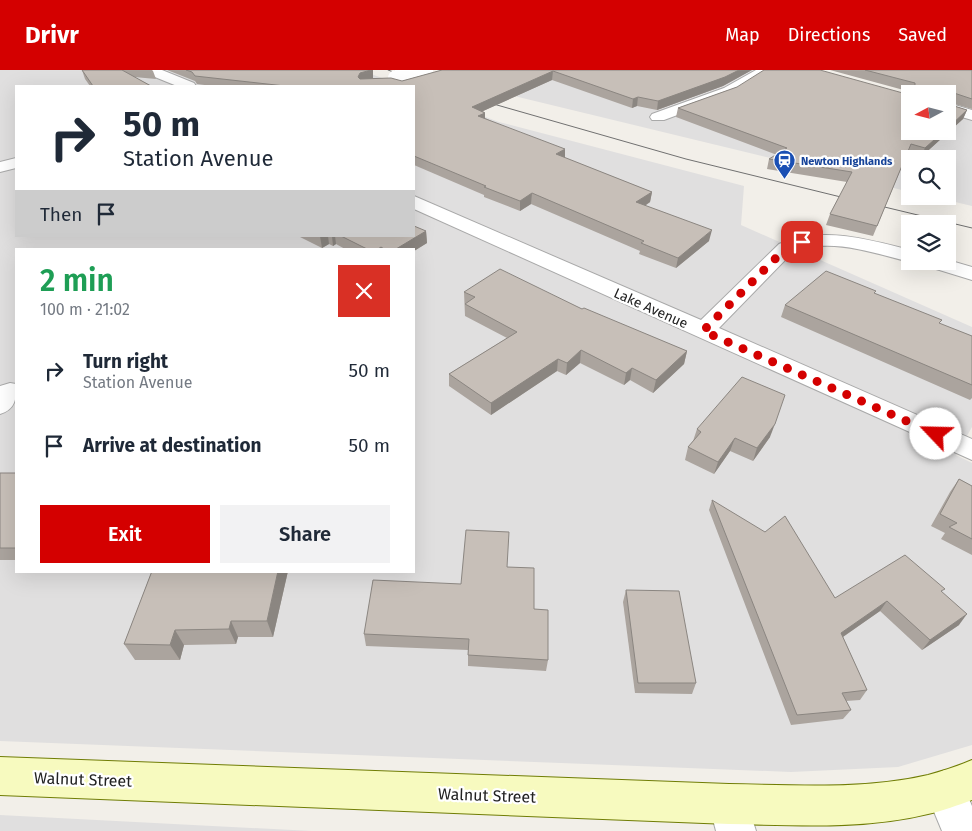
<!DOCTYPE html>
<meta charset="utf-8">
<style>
:root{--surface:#fff;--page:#f2f2f3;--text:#1f2937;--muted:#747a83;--accent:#d40000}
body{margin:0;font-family:"Fira Sans",sans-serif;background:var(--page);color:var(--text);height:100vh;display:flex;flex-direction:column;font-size:19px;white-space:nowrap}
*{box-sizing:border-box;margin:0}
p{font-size:16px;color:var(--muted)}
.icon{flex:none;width:28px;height:28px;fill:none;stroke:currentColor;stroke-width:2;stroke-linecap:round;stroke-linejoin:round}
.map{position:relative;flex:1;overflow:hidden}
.side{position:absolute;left:15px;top:178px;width:400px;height:325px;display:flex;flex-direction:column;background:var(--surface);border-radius:0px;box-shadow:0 5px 20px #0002}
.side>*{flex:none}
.hud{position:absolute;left:15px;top:15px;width:400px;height:152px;border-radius:0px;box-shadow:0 5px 20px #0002;background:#fff;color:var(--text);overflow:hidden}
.needle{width:32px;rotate:263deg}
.controls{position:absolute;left:901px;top:15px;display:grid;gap:10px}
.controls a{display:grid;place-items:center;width:55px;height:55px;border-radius:0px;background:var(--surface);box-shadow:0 5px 20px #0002;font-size:25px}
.pin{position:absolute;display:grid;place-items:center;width:42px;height:42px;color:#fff;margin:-21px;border-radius:10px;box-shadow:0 2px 8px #0006}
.me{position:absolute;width:55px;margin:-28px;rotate:294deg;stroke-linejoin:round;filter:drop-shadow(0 0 4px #0008)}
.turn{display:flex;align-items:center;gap:18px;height:105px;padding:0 25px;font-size:22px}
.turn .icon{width:65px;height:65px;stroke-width:2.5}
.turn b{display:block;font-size:35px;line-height:42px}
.then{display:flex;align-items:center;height:48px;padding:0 25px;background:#0003;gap:10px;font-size:19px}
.round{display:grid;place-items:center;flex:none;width:52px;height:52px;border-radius:0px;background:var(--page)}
.head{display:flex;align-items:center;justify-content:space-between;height:85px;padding:0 25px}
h1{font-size:30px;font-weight:600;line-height:38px;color:#1e9e55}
.primary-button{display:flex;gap:10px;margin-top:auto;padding:10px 25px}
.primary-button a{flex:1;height:58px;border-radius:0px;background:var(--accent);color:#fff;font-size:20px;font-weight:600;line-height:58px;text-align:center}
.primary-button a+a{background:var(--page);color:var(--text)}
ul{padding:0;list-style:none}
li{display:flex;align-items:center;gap:15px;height:75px;padding:0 25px}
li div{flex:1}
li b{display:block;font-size:19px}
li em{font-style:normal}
header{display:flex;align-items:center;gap:30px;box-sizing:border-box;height:70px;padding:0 25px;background:var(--accent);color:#fff}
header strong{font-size:24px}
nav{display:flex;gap:28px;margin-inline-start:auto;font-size:18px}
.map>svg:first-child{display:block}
</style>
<header>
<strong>Drivr</strong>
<nav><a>Map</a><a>Directions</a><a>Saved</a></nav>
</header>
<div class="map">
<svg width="972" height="761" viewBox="0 0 972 761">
<rect width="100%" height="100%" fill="#f2efe9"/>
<g fill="#e0dfdf" fill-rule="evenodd">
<path d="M0 0H360L404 16H16V166H414V20L499 52 744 116 741 155 972 257V357L956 385 972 393V675L898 697 791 702 0 671ZM16 179H414V501H16Z"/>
<polygon points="446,0 791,0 910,61 948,61 948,43 972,50 972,136 930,126 948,126 948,89 910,89 910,122 477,17"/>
<polygon points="0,745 312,761 0,761"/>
</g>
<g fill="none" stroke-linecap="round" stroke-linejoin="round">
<defs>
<g id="street">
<polygon points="143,0 162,0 194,13 196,16 177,16 145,3"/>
<polygon points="756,0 773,0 734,24 664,50 652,50 650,47 652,44 724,18"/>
<polygon points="948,33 972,40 972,50 948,43"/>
<polygon points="16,88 16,98 0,102 0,92"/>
<path d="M414 126 701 250 779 174C822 156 866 169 910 180V191H914L910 192C873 183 830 167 793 182L719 258 972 369V390L414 139Z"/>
<polygon points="948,190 972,197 972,210 923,195 920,191 948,191"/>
<path d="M10 313 16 314C16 329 16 339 0 344V316Z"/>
<polygon points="945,700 959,706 972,736 972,761 942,761 925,720 931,706"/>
<polygon points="729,714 743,720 756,761 716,761 709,734 715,720"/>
</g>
<path id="secondary" d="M0 687 729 714C795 715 863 720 928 705 943 701 958 696 972 690V730C958 735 943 741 928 744 863 760 795 755 729 754L0 725Z"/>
</defs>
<use href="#street" stroke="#a9a9a9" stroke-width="2"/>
<use href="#secondary" stroke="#707d05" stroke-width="2"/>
<use href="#street" fill="#fff" fill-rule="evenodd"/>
<use href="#secondary" fill="#f7fabf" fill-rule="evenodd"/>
<g stroke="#707070" stroke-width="1">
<polyline points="388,0 426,14"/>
<polyline points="483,31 686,89 853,130"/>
<polyline points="872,134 972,158"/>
</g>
<defs>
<polyline id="street-bridge" points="396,8 425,1"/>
</defs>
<use href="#street-bridge" stroke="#a9a9a9" stroke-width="18" stroke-linecap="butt"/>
<use href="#street-bridge" stroke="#fff" stroke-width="16"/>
</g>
<g fill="#aba49e">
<polygon points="82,0 152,0 153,1 156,9 134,7 151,16 90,16 85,9"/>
<polygon points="167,0 373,0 373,8 402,11 442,0 752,0 723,16 657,40 637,36 632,38 552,10 483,41 485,43 485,48 565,88 652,122 650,132 645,136 709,171 676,198 639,184 640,181 531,134 520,141 484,127 484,125 414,95 414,16 212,16 197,14 195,11"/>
<polygon points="830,0 972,0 972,39 951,33 951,35 967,40 963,49 921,87 907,84 873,166 826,155 830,144 847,112 767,99 769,89 777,85 676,47 678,38 737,17 910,61 948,24 912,24 911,22"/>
<polygon points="426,161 427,173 414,181 414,179 345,179 336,174 333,176 329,174 322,178 298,166 414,166"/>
<polygon points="464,222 582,239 687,281 684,294 653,323 630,310 624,315 580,293 566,305 557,301 491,345 449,316 449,304 507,268 465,246"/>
<polygon points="875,224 940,254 972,266 972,328 970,330 781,247 785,235"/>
<polygon points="697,359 770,367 753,391 730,381 714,404 685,390 688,377 693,371"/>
<rect x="0" y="403" width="16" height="87"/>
<polygon points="959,409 972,416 972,485 941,469 945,463 931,456 950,422"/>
<polygon points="712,430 835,528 942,522 959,555 922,580 880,541 843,567 867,620 860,630 846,631 851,640 843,649 791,655 709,440"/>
<polygon points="507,497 534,539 548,590 546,601 468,596 468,580 366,576 364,564 461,514"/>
<polygon points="152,501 288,501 273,567 238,567 236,574 184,575 180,590 135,590 124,574"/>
<polygon points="626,520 696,613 692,624 635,623 623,532"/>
</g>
<g fill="#8b8681">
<polygon points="371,0 373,0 373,8 361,12 358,7 360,3"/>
<polygon points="739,0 752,0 723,16 657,40 658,31"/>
<polygon points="553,1 552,10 472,46 472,37"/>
<polygon points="638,27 637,36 632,38 633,29"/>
<polygon points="967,40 963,49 921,87 925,78 944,61 948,61 948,58"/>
<polygon points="485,43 485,52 478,46"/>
<polygon points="565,79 565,89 556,84"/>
<polygon points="652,122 650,132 635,142 636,132"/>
<polygon points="532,123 531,134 520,141 520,131"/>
<polygon points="712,160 709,171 676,198 678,188"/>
<polygon points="426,161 427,173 414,181 414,179 396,179"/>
<polygon points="320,166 328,166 329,174 322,178"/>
<polygon points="332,166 335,166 336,174 333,176"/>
<polygon points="581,280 580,293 566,305 567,293"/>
<polygon points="687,281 684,294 653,323 656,310"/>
<polygon points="558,289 557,301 491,345 491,333"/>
<polygon points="632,298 630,310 624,315 626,303"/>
<polygon points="775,354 770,367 753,391 757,378"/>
<polygon points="735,368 730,381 714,404 718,392"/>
<polygon points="278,501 288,501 273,567 267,551"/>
<polygon points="887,531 880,541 834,573 841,563"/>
<polygon points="967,544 959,555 922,580 930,570"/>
<polygon points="231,551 238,567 236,574 229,559"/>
<polygon points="175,560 184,575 180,590 170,575"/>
</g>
<g fill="#c7bfb8" stroke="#8b8681">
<polygon points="82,0 122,0 151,16 93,16"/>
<polygon points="186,0 371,0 360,3 358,7 360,9 391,8 402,11 442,0 739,0 725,7 658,31 638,27 633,29 553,1 472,37 485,43 478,46 565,79 556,84 652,122 636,132 712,160 678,188 641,173 644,171 532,123 520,131 484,117 486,116 414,86 414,16 285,16 195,6 192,2"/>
<polygon points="764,0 820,0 910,25 910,61 944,61 925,78 911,74 877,156 830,144 852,102 769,89 787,78 678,38 737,17"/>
<polygon points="865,0 972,0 972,29 951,22 951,35 967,40 948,58 948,24 915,24 915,13"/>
<polygon points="414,156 426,161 396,179 384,179 381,177 378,179 367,179 341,166 414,166"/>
<polygon points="500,199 582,239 584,238 687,281 656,310 632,298 626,303 581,280 567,293 558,289 491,333 449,304 517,262 465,234 475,227 464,222"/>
<polygon points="826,201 876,221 874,223 942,250 939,253 972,266 972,315 785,235"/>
<polygon points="742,307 785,325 775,354 757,378 735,368 718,392 688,377 701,362 697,359"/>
<rect x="0" y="403" width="16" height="75"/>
<polygon points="959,409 972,416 972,469 949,457 957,453 940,444"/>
<polygon points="712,430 765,462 785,446 835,528 905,485 945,519 941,521 967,544 930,570 887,531 841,563 867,620 842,623 851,640 797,645"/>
<polygon points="466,460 509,462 507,497 534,498 534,539 548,540 548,590 468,585 469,569 364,564 373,510 461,514"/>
<polygon points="152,501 278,501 267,551 231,551 229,559 175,560 170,575 124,574"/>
<polygon points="626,520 679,521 696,613 638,613"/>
</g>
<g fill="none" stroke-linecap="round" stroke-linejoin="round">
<polyline stroke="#d40000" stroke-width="9" stroke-dasharray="0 16.2" points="802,172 786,178 703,261 936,364"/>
</g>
<defs>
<symbol id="station-pin" viewBox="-11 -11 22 30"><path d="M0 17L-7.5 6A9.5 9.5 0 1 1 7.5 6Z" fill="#1a4fb4" stroke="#fff"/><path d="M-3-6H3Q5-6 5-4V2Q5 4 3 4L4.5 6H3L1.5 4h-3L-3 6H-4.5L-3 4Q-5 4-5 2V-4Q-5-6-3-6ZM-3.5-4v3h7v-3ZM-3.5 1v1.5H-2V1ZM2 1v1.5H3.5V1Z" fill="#fff"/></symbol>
</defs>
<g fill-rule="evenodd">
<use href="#station-pin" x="772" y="78" width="25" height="34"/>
</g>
<g text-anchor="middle" stroke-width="4.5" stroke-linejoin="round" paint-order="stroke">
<g font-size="11" font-weight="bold" fill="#164399" stroke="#fff" text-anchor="start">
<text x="801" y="95">Newton Highlands</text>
</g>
<g font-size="14" fill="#222" stroke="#fff">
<text transform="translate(651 238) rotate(24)" y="5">Lake Avenue</text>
</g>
<g font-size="16" fill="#222" stroke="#fff">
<text transform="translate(83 709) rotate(2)" y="6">Walnut Street</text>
<text transform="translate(487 725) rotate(2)" y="6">Walnut Street</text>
</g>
</g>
</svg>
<div class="controls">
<a><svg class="needle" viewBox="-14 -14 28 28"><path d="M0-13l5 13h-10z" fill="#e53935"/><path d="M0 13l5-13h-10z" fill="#747a83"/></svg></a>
<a><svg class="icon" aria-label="search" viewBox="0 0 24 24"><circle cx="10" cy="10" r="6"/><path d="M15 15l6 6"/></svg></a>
<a><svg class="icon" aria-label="layers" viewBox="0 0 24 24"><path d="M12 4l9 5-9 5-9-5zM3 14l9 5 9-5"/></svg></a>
</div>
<div class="pin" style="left:802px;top:172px;background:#d93025"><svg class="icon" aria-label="arrive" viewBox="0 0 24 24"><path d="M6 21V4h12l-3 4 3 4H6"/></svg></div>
<svg class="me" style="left:936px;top:364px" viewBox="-20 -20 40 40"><circle r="19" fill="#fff"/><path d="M0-13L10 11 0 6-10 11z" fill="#d40000"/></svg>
<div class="hud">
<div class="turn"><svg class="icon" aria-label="right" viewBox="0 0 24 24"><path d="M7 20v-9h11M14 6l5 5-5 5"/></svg><div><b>50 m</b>Station Avenue</div></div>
<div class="then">Then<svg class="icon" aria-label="arrive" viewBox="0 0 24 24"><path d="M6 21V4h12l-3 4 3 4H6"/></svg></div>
</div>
<section class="side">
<div class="head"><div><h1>2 min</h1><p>100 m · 21:02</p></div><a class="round" style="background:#d93025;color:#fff"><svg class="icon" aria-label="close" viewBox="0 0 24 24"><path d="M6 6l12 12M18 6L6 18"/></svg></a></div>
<ul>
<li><svg class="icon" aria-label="right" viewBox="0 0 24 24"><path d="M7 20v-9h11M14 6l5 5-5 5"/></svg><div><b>Turn right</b><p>Station Avenue</p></div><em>50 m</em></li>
<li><svg class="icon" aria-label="arrive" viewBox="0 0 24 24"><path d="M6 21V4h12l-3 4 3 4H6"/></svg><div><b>Arrive at destination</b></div><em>50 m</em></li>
</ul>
<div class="primary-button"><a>Exit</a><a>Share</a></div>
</section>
</div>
